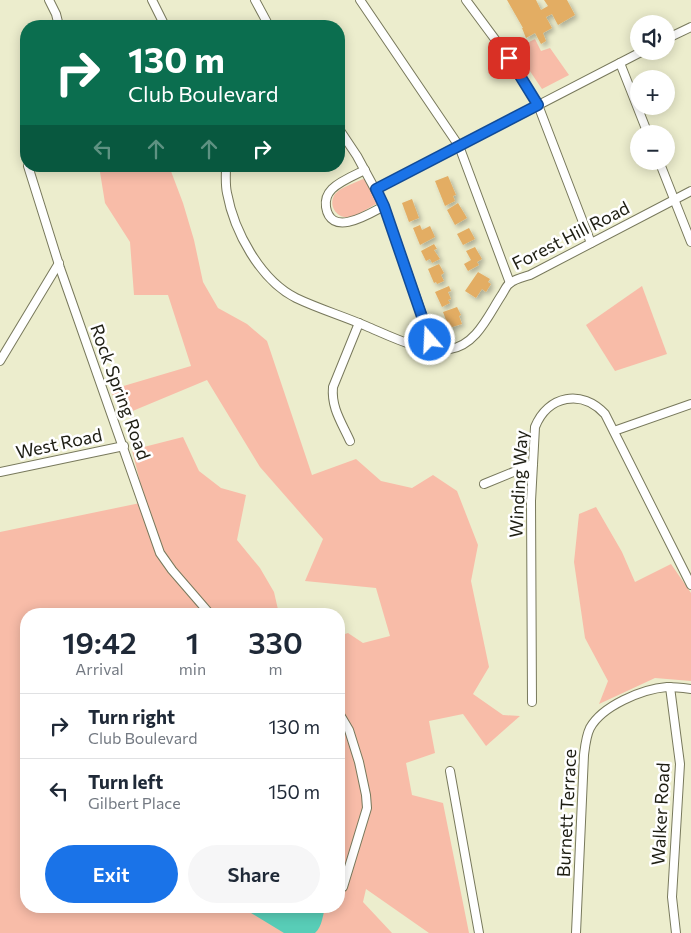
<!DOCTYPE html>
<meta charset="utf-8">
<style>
:root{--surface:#fff;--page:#f6f6f7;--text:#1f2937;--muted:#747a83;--line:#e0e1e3;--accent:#1a73e8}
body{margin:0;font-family:Commissioner,sans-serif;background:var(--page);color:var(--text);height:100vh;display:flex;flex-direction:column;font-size:19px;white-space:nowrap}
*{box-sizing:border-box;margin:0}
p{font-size:16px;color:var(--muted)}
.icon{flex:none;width:28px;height:28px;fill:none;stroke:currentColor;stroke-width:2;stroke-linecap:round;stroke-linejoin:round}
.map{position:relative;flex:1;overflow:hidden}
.side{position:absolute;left:20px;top:608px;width:325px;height:305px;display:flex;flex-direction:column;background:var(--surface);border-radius:20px;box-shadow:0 2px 12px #0003}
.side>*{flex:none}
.hud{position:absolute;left:20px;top:20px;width:325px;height:152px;border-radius:20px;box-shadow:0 2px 12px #0003;background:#0b6e4f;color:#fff;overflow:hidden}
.buttons{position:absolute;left:630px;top:15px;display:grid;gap:10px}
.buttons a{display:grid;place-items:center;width:45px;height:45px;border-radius:50%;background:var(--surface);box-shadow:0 2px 12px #0003;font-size:25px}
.pin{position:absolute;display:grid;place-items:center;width:42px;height:42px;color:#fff;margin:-21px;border-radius:10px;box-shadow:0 2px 8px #0006}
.me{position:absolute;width:55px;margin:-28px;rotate:341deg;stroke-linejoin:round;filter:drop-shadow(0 0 4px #0008)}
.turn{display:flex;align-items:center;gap:18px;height:105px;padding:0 25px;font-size:22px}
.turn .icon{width:65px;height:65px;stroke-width:2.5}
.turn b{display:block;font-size:35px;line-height:42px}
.lanes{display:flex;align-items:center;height:48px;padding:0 25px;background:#0003;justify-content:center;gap:25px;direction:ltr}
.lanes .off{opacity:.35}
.eta{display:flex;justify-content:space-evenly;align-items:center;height:85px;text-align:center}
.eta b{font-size:30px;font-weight:600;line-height:35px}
.cta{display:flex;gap:10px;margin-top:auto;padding:10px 25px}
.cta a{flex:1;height:58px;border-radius:30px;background:var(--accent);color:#fff;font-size:20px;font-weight:600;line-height:58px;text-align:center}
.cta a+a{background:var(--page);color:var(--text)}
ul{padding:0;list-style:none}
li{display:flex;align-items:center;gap:15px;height:65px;padding:0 25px;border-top:1px solid var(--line)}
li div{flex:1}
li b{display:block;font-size:19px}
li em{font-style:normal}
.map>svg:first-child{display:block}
</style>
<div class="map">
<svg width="691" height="933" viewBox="0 0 691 933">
<defs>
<filter id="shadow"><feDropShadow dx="3" dy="3" stdDeviation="2.5" flood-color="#0004"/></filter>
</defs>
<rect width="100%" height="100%" fill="#ecedcd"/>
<g fill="#f8bca8">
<polygon points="535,39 541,51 550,48 569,75 542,89 515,49"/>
<polygon points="99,166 169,166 183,203 194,240 203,282 218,308 247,324 267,341 312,475 356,459 381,481 412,488 433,475 457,491 478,545 471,581 489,667 473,694 503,715 520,716 486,746 463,714 429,721 435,753 406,763 412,795 443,803 469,933 429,933 366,889 363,902 392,933 0,933 0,532 145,502 132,450 183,437 199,471 221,488 246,495 237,540 260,568 274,592 279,614 26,614 26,906 339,906 339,636 348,633 363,643 390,636 376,588 305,581 323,539 260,467 207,380 123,415 110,390 191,366 168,295 134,295 130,242 105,203"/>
<path d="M363 179 366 180 377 202 376 204C368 208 359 215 351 217 338 220 327 206 335 194 341 187 355 183 363 179Z"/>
<polygon points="642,286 667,354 615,371 586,325"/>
<polygon points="596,507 622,552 635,582 671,564 691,593 691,681 655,678 599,704 608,681 585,638 574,562 579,514"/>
</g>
<path fill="#58cdb7" d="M236 906H326C322 915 323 926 315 933H284L246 910Z"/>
<g fill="#e3ad64" filter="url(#shadow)">
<polygon points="507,0 536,0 541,10 548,6 544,0 567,0 575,15 558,25 552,14 546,17 552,28 543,33 546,41 541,44 535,33 526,38 522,28 523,28"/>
<polygon points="448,176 456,195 453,196 455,201 445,206 435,181"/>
<polygon points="412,199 419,218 409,222 402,203"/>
<polygon points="458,203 467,218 455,225 447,210"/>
<polygon points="420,225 422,230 430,226 435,237 420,245 413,228"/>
<polygon points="469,228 475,239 463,245 457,234"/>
<polygon points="434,244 437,249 434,250 440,259 432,263 430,259 426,261 421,251"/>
<polygon points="475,247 482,259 477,262 479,265 468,271 464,264 471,260 466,251"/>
<polygon points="439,264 444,273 441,275 444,281 437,284 436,282 434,283 428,269"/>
<polygon points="478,272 490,279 488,282 491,284 486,292 482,289 476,298 465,291"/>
<polygon points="449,286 451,291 448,292 451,299 448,300 450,303 442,307 435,292"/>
<polygon points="457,307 461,315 459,316 462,324 449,328 443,312"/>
</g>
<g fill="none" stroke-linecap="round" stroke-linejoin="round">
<defs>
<g id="street">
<polyline points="49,0 56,14 59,26"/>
<polyline points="152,0 165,26"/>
<polyline points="255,0 269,26"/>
<polyline points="360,0 459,146 510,283"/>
<polyline points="466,0 509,58 538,105 591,243"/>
<polyline points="666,39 691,27"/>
<polyline points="620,63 648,134"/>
<polyline points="339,129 357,156 384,206 434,349"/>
<polyline points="659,161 691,242"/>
<polyline points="28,166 60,268 160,553 172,570 210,614"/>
<path d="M226 166C226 175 225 184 227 193 234 231 260 280 296 298 319 309 343 316 366 326 392 337 422 353 450 349 476 345 488 316 501 296 504 292 506 286 509 284 514 279 524 277 530 275L691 191"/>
<path d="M365 170C355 175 340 181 332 189 327 194 325 200 326 207 331 238 369 214 384 206"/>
<polyline points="376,189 643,51"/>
<polyline points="0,361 59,263"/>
<polyline points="614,431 691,404"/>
<path d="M350 441C342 423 331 408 333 387L359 323"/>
<polyline points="0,472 124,446"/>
<polyline points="484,484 533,464"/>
<polyline points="670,687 680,764 672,897 676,933"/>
<path d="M532 702 531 501 535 427C548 395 582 389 605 414L691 585"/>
<polyline points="339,713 349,730 359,762 366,795 367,808 343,887"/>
<polyline points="450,771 479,933"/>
<path d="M576 933 584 755C585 747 586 736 590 728 602 706 642 689 667 687 675 687 683 688 691 689"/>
</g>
</defs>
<use href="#street" stroke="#78795c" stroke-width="10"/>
<use href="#street" stroke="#fff" stroke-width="8"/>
</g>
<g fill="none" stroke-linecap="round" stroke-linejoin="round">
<defs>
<polyline id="route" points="430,340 384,206 376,189 538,105 509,58"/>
</defs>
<use href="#route" stroke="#114b97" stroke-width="12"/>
<use href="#route" stroke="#1a73e8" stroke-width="9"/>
</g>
<g text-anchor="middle" stroke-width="5" stroke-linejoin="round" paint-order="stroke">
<g font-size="18" fill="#1d1d12" stroke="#fff">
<text transform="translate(571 236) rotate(-27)" y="6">Forest Hill Road</text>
<text transform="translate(120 392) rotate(70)" y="6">Rock Spring Road</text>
<text transform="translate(59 444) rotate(-12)" y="6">West Road</text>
<text transform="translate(519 484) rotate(-87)" y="6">Winding Way</text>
<text transform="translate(567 813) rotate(-87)" y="6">Burnett Terrace</text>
<text transform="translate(661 814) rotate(-87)" y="6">Walker Road</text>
</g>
</g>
</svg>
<div class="buttons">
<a><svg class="icon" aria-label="sound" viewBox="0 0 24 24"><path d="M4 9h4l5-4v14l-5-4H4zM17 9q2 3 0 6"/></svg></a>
<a>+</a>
<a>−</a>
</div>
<div class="pin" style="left:509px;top:58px;background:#d93025"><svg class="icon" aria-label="arrive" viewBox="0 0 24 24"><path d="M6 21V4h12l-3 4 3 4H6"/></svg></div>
<svg class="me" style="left:430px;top:340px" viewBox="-20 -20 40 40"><circle r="17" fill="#1a73e8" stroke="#fff" stroke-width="3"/><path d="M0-11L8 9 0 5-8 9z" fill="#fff"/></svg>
<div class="hud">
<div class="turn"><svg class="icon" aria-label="right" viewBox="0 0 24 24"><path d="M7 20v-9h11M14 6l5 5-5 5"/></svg><div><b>130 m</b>Club Boulevard</div></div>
<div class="lanes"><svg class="icon off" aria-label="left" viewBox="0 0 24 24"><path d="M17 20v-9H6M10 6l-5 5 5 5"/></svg><svg class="icon off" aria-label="ahead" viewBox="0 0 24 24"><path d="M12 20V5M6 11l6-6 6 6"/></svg><svg class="icon off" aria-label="ahead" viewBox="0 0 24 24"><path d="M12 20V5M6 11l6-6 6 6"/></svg><svg class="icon" aria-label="right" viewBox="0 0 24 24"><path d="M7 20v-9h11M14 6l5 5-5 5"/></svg></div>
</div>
<section class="side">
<div class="eta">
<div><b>19:42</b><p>Arrival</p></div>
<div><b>1</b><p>min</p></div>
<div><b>330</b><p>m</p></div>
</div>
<ul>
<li><svg class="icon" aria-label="right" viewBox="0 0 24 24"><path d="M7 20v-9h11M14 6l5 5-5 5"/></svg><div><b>Turn right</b><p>Club Boulevard</p></div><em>130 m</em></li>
<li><svg class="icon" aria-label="left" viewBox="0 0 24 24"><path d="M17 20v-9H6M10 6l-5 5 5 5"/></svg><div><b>Turn left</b><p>Gilbert Place</p></div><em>150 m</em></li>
</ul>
<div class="cta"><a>Exit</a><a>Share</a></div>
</section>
</div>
